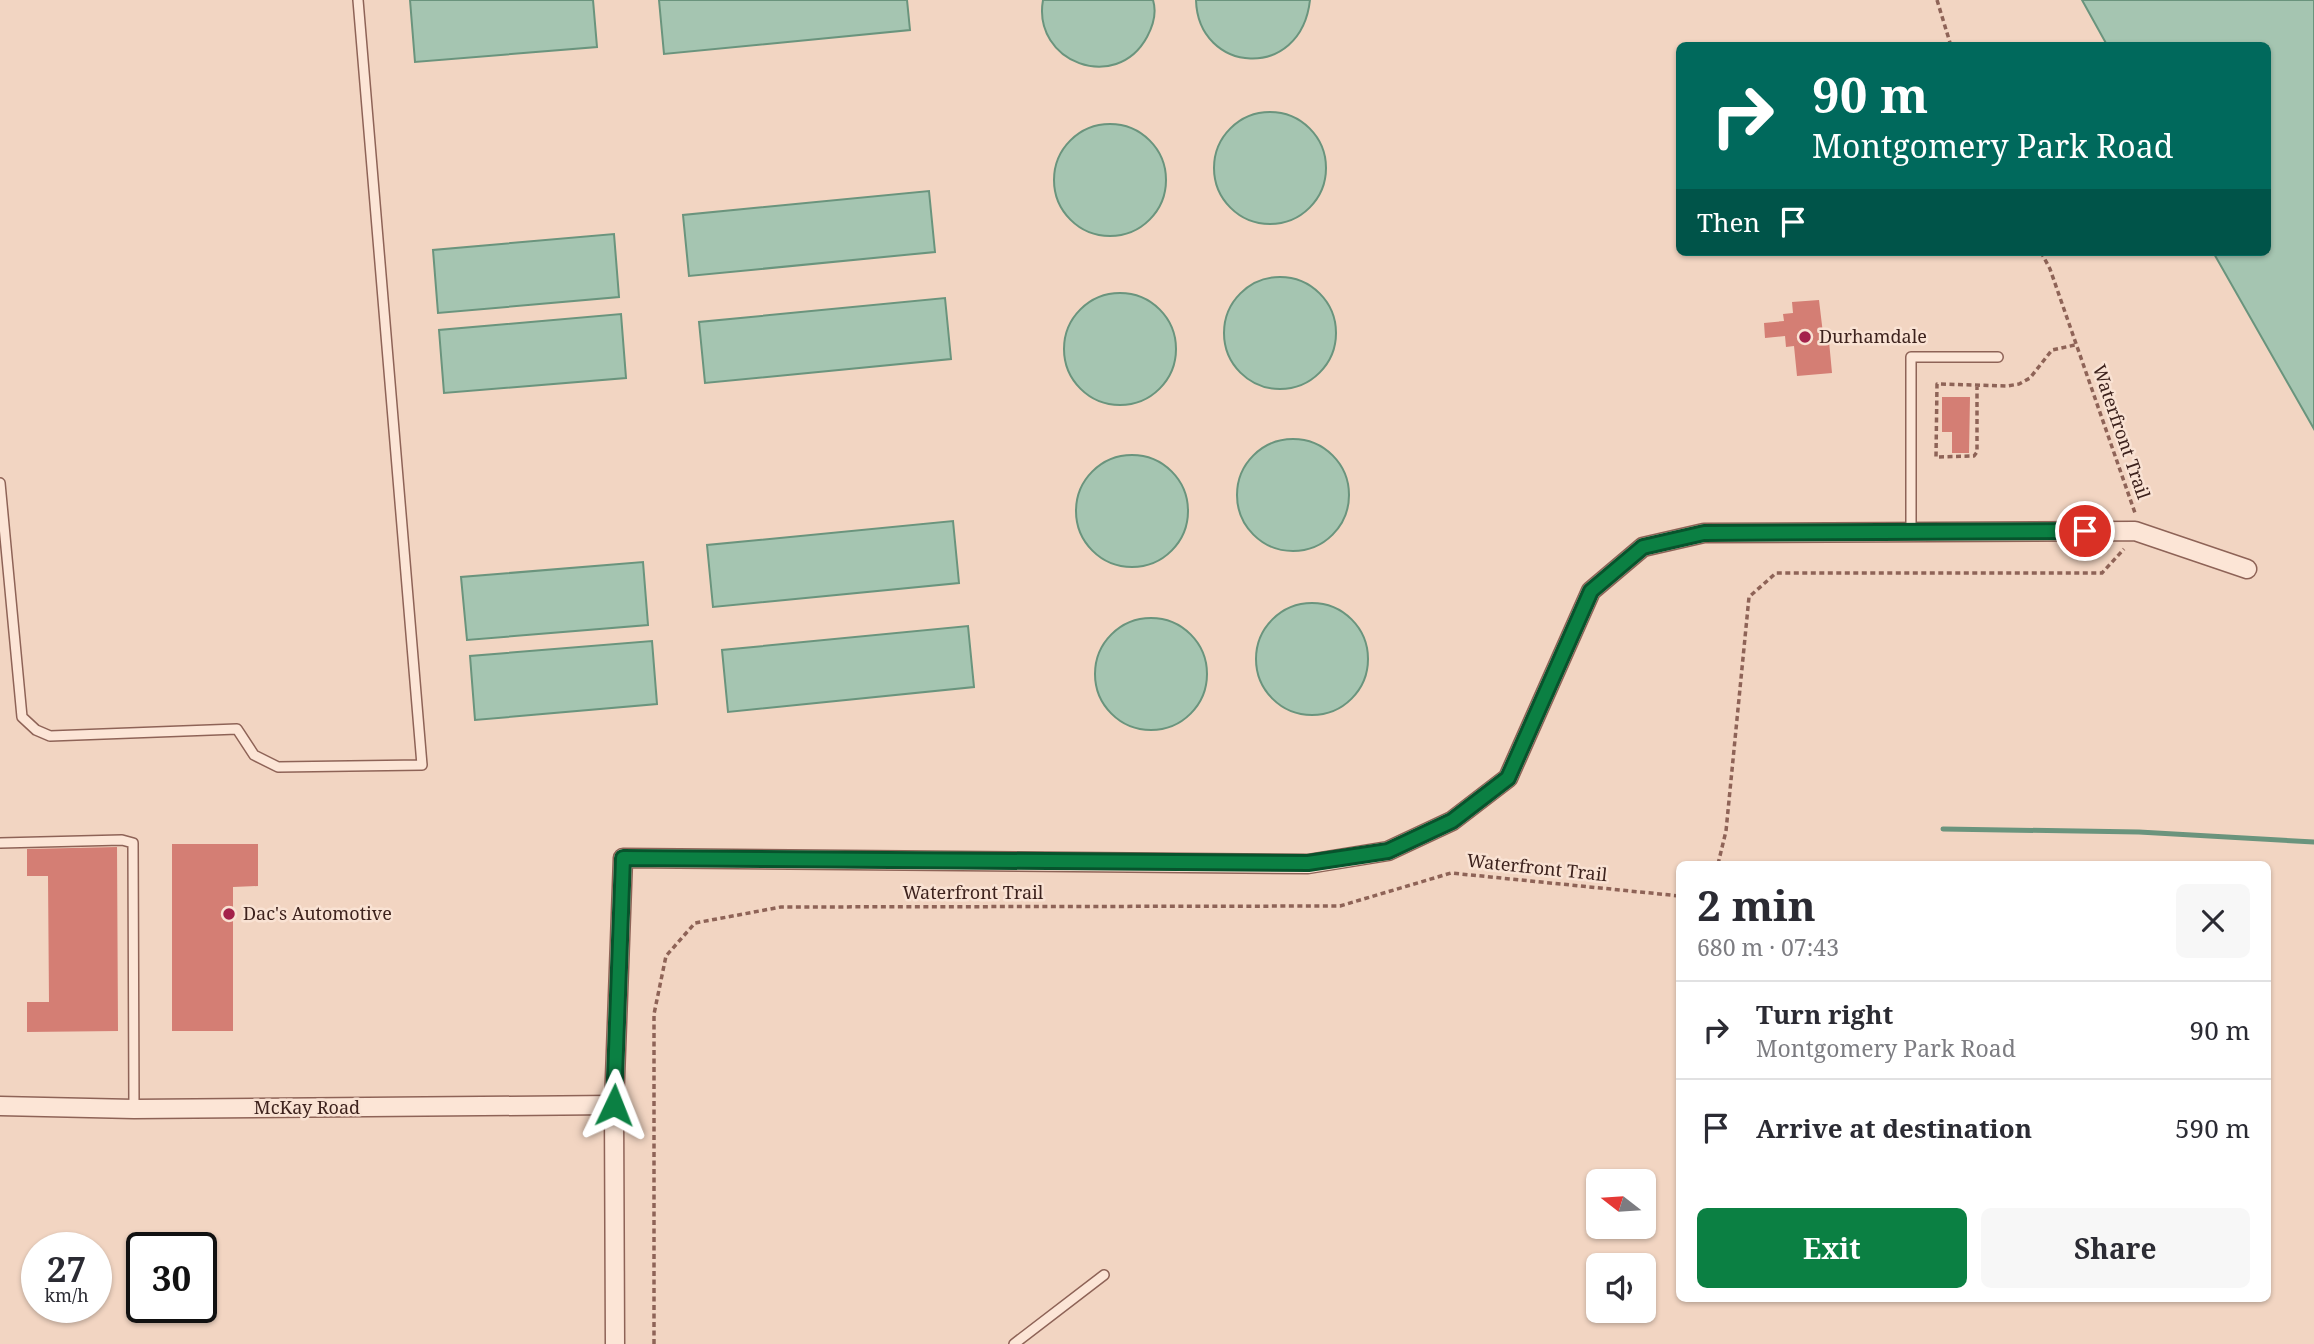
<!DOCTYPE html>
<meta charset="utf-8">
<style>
:root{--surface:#fff;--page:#f7f7f7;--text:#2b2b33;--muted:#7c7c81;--line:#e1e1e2;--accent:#0b8043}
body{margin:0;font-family:"Noto Serif",serif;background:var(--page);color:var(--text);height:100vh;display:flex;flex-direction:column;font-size:26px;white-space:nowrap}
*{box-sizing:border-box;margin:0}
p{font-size:23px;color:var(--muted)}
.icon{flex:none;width:38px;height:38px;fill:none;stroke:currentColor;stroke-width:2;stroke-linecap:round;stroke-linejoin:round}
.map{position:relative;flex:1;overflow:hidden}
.side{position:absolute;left:1676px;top:861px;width:595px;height:441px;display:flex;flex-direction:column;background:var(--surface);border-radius:10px;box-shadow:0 2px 5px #0004}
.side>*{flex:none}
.top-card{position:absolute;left:1676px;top:42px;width:595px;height:214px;border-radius:10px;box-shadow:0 2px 5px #0004;background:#00695c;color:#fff;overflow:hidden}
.needle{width:46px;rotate:287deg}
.controls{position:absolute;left:1586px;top:1169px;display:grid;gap:14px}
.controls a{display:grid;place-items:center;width:70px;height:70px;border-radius:10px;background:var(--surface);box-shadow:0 2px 5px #0004;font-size:35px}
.speed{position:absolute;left:21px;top:1232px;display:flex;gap:14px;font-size:35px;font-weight:700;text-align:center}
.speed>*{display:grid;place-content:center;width:91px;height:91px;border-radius:50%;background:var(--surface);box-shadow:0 2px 5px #0004;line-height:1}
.speed small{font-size:18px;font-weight:400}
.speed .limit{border:4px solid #111;border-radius:10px;background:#fff;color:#111}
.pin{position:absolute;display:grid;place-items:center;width:60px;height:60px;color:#fff;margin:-30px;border:4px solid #fff;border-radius:50%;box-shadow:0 2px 7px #0007}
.me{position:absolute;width:77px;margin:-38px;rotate:2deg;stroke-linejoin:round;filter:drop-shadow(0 0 5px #0008)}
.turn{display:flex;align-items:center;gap:24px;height:147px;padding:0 21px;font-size:32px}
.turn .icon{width:91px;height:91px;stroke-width:2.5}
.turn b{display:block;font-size:49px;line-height:60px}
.then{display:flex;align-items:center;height:66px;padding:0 21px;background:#0003;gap:14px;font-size:26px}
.round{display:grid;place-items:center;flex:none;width:74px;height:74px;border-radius:10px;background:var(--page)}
.head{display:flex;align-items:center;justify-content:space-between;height:119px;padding:0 21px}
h1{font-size:42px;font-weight:700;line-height:52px}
.primary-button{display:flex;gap:14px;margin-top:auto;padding:14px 21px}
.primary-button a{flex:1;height:80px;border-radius:10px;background:var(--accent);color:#fff;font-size:28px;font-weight:700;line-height:80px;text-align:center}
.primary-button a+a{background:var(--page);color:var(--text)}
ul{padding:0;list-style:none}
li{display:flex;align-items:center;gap:21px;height:98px;padding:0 21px;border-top:2px solid var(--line)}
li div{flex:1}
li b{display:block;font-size:26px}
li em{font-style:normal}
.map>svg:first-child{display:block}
</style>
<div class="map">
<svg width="2314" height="1344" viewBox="0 0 2314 1344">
<rect width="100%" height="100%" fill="#f2d5c2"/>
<g fill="#a5c5b1" stroke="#6a947d" stroke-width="2">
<polygon points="410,0 593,0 597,47 415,62"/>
<polygon points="659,0 907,0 910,30 664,54"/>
<path d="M1043 0H1153C1157 13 1153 26 1147 37 1116 94 1032 62 1043 0Z"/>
<path d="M1196 0H1310C1301 82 1198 74 1196 0Z"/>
<polygon points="2082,0 2314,0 2314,429 2213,252 2268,252 2268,46 2107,45"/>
<circle cx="1270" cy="168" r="56"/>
<circle cx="1110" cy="180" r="56"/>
<polygon points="929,191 935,252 689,276 683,215"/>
<polygon points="614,234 619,297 438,313 433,250"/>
<circle cx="1280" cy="333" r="56"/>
<circle cx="1120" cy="349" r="56"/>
<polygon points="945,298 951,359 705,383 699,322"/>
<polygon points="621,314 626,378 444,393 439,330"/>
<circle cx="1293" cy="495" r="56"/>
<circle cx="1132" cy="511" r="56"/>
<polygon points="953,521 959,583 713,607 707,545"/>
<polygon points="643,562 648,625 467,640 461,577"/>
<circle cx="1312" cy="659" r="56"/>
<circle cx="1151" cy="674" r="56"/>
<polygon points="968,626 974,687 728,712 722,650"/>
<polygon points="652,641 657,704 475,720 470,656"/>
</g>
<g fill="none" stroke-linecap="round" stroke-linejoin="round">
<polyline stroke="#6a947d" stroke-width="5" points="1943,829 2139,832 2314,842"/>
</g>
<g fill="#d47e74">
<polygon points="1819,300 1824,342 1829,341 1832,373 1797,376 1794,346 1786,347 1785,336 1765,338 1764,323 1784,321 1783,314 1793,313 1792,302"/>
<polygon points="1942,397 1970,397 1969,453 1952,453 1952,432 1942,432"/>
<polygon points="172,844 258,844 258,886 233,887 233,1031 172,1031"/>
<polygon points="117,847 118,1031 27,1032 27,1002 49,1002 48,876 27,876 27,849"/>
</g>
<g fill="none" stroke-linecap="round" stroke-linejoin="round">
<defs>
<g id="service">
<polyline points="0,483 22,717 36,730 50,736 237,729 254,755 278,767 422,765 358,0"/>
<polyline points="1911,532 1911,357 1998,357"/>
<polyline points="0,843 122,840 133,843 134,1109"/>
<polyline points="1014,1344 1104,1275"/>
</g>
<g id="minor">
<polyline points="0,1106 134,1109 614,1105"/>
<polyline points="615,1344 614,1105 623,858 1308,864 1388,851 1452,821 1508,778 1591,591 1643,547 1704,533 2135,531 2247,569"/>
</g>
</defs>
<use href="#service" stroke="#8e6357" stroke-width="12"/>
<use href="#minor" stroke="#8e6357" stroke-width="21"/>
<g stroke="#8e6357" stroke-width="3.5" stroke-dasharray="5 3.5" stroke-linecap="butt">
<polyline points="1937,0 1951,46"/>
<polyline points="2041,252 2050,269 2135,513"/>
<polyline points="1977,385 1977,452 1974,456 1936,457 1937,384 2007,386 2019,384 2030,378 2052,350 2075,345"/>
<polyline points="1718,864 1726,831 1749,597 1776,573 2102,573 2124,549"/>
<polyline points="654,1344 654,1014 666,956 695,923 781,907 1340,906 1451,873 1680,896"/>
</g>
<use href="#service" stroke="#fce5d6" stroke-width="9"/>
<use href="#minor" stroke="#fce5d6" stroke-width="18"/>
</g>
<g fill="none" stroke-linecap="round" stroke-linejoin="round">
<defs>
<polyline id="route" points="614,1105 623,858 1308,863 1388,851 1452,821 1508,778 1591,591 1643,547 1704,533 2085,531"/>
</defs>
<use href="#route" stroke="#07532c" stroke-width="18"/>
<use href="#route" stroke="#0b8043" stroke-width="12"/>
</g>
<g fill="#a4214b" stroke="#f9e2d3" stroke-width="2.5">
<circle cx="1805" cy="337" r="7"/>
<circle cx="229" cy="914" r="7"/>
</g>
<g text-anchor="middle" stroke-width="5" stroke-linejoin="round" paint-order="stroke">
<g font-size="18" fill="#3d221d" stroke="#f9e2d3" text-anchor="start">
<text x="1819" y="343">Durhamdale</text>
<text x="243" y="920">Dac's Automotive</text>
</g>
<g font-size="18" fill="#3d221d" stroke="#f9e2d3">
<text transform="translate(2121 432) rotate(71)" y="6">Waterfront Trail</text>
<text transform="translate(1537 868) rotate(6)" y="6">Waterfront Trail</text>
<text x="973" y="899">Waterfront Trail</text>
<text x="307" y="1114">McKay Road</text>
</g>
</g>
</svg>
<div class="controls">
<a><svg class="needle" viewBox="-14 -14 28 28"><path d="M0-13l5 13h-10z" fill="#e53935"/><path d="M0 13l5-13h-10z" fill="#7c7c81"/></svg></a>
<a><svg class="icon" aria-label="sound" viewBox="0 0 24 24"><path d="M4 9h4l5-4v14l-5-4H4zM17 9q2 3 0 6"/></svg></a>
</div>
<div class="speed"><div>27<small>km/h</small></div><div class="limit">30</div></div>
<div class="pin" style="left:2085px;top:531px;background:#d93025"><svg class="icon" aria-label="arrive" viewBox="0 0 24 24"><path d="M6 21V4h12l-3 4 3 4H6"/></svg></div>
<svg class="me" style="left:614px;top:1105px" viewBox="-20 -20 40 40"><path d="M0-17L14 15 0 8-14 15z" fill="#0b8043" stroke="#fff" stroke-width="4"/></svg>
<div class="top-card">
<div class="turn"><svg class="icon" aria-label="right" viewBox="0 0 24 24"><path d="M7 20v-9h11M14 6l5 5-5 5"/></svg><div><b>90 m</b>Montgomery Park Road</div></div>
<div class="then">Then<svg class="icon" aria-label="arrive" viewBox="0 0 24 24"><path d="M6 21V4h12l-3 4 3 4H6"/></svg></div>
</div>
<section class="side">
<div class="head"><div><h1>2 min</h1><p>680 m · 07:43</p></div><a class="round"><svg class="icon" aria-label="close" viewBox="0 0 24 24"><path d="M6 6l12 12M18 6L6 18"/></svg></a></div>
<ul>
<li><svg class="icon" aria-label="right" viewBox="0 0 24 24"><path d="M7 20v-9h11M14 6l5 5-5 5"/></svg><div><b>Turn right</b><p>Montgomery Park Road</p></div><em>90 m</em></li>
<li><svg class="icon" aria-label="arrive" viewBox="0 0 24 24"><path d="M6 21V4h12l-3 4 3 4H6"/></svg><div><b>Arrive at destination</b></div><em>590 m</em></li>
</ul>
<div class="primary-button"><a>Exit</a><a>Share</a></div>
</section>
</div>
